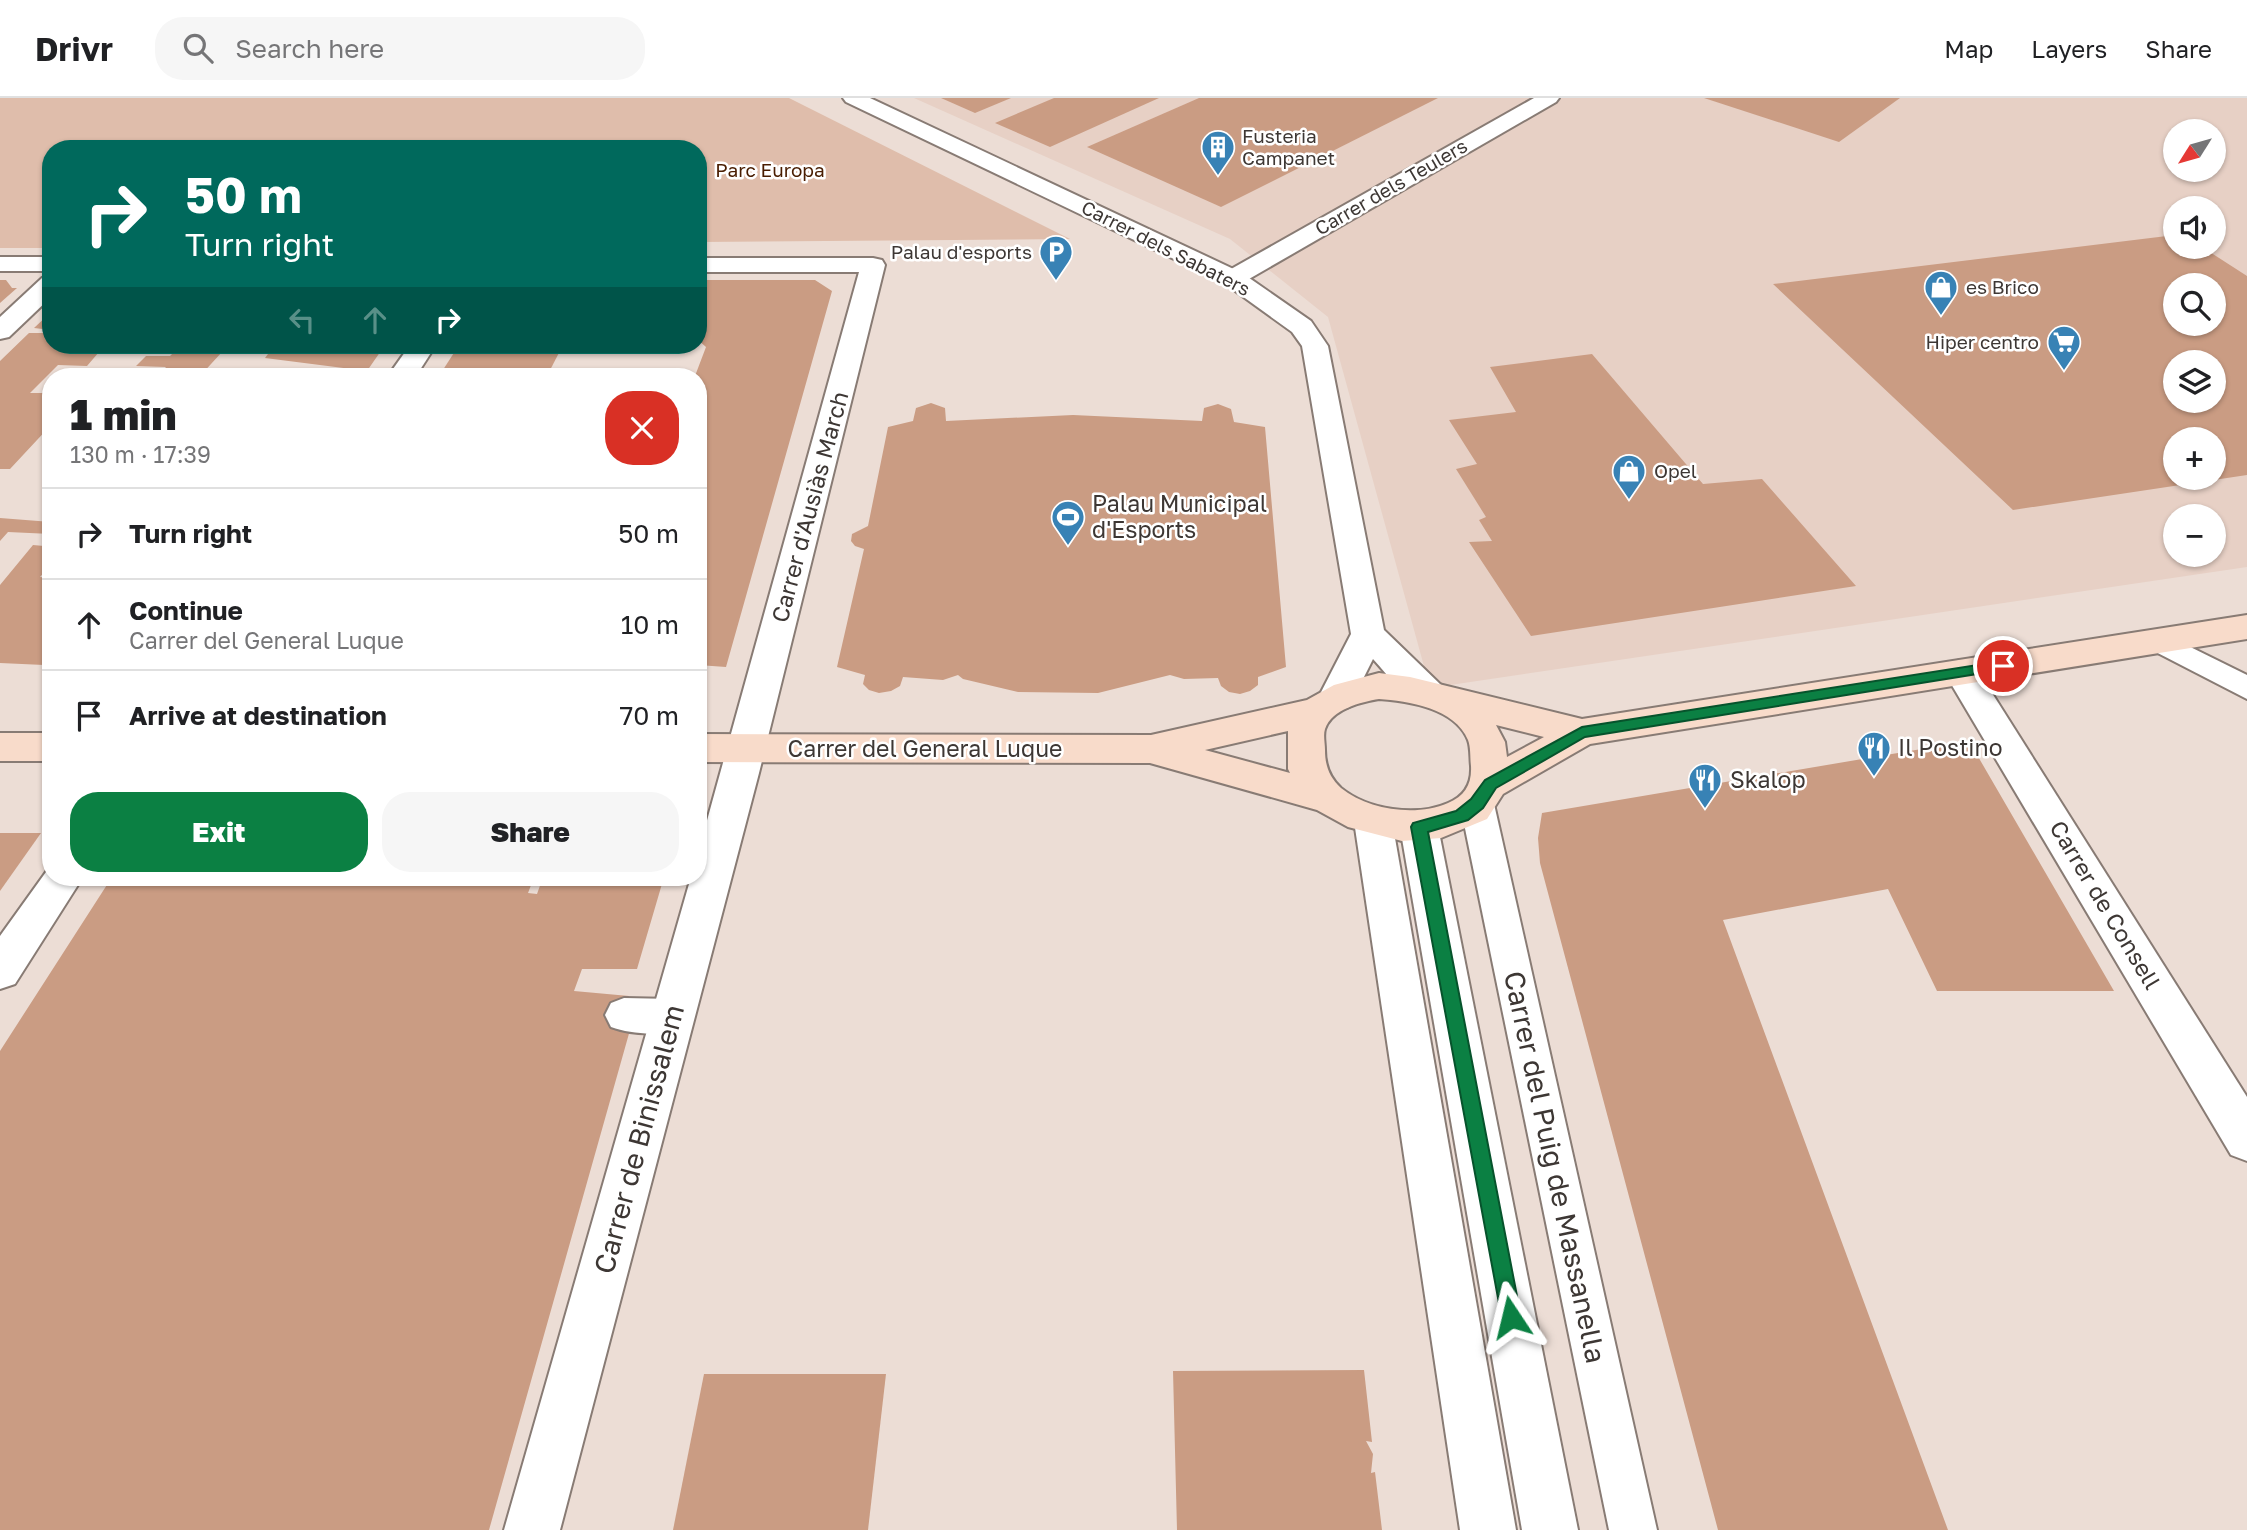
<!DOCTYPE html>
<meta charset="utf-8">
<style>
:root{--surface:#fff;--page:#f6f6f6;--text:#202124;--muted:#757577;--line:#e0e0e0;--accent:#0b8043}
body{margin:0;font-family:"Golos Text",sans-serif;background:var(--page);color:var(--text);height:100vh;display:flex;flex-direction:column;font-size:26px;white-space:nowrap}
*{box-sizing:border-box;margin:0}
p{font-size:23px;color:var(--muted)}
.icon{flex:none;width:38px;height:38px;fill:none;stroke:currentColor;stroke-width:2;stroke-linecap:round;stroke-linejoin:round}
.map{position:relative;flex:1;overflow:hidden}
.panel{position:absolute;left:42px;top:270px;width:665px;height:518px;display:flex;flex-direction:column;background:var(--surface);border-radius:28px;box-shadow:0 2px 5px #0004}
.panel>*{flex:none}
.guide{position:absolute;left:42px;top:42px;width:665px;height:214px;border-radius:28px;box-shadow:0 2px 5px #0004;background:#00695c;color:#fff;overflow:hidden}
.needle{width:46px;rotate:233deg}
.controls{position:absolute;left:2163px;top:21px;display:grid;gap:14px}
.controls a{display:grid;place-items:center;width:63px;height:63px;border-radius:50%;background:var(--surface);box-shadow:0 2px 5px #0004;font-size:35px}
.pin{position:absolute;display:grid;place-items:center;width:60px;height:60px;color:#fff;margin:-30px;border:4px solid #fff;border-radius:50%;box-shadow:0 2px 7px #0007}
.me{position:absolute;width:77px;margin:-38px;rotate:350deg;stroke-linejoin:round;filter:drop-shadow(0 0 5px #0008)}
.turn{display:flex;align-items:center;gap:24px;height:147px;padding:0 28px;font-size:32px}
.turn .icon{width:91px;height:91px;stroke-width:2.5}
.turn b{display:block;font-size:49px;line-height:60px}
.lanes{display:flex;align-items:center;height:66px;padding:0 28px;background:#0003;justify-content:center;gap:35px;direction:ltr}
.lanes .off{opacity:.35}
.round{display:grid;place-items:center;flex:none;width:74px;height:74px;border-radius:28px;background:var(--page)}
.summary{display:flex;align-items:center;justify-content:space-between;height:119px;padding:0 28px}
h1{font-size:42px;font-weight:800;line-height:52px}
.action{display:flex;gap:14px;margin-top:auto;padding:14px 28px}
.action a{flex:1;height:80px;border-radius:28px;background:var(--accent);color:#fff;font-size:28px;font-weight:800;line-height:80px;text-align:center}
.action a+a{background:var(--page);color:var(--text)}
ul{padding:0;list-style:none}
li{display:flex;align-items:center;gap:21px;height:91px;padding:0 28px;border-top:2px solid var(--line)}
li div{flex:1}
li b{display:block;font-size:26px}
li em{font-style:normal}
header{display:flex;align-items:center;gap:42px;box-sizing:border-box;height:98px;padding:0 35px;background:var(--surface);border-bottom:2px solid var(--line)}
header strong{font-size:33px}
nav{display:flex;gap:38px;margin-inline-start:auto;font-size:24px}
.search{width:490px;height:63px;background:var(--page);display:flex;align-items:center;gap:18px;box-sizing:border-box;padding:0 24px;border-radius:28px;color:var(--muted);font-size:26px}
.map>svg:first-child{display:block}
</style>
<header>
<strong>Drivr</strong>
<div class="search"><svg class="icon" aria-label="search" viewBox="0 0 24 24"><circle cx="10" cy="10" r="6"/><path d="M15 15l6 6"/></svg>Search here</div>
<nav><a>Map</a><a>Layers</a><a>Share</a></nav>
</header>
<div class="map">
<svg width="2247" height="1432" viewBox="0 0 2247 1432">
<rect width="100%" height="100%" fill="#ecddd5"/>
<path fill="#e7d0c5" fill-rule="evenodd" d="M914 0H2247V469L1430 590 1328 219 1230 141ZM2175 33H2214V72H2175ZM2175 110H2214V149H2175ZM2175 187H2214V226H2175ZM2175 264H2214V303H2175ZM2175 341H2214V380H2175ZM2175 418H2214V457H2175Z"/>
<polygon fill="#dfbdab" points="0,0 789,0 1070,141 698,144 698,51 51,51 51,150 0,150"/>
<g fill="#ca9c83" fill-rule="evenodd">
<polygon points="941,0 1011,0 975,15"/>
<polygon points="1054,0 1159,0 1050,49 995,25"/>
<polygon points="1199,0 1438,0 1221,109 1087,49"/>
<polygon points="1704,0 1900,0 1839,44"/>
<path d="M2175 137V149H2202L2247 178V377L2013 412 1773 186ZM2175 187H2214V226H2175ZM2175 264H2214V303H2175ZM2175 341H2214V380H2175Z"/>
<polygon points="0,182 6,182 12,190 17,190 0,205"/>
<polygon points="698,182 815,182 832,193 726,569 698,567 698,278 695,278 706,249 698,242"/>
<polygon points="51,214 51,232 34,230"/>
<polygon points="29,235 51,235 51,247 105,247 87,268 58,267 30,295 51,295 47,301 51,301 51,327 10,371 0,371 0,263"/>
<polygon points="300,247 385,247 367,273 363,278 272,278 277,272 367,273 265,260 271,252 296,252"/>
<polygon points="459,247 563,247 547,278 439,278"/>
<polygon points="179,249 222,254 200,278 158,278 166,269 136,268 146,258 170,258"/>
<polygon points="1592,256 1703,386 1762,381 1856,488 1531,538 1469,444 1492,443 1479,422 1486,419 1456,371 1477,366 1449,322 1516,314 1490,269"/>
<polygon points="931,305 945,310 946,323 1073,317 1202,323 1204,310 1218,306 1231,311 1234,324 1265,329 1286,569 1258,579 1258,587 1250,593 1240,596 1229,594 1221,588 1218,580 1184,581 1170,577 1098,595 1018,594 963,581 958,577 943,582 903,579 900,588 891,593 879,595 869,592 863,586 865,577 837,569 864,451 855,448 851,443 852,436 868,428 888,329 913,323 916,310"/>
<polygon points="0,420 51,424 51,436 8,434 0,443"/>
<polygon points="51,440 51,467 40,479 51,480 51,559 44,567 0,565 0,487 33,447 44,448"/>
<polygon points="1969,643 2114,893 1937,893 1888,791 1723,822 1948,1432 1718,1432 1540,765 1538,740 1542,715"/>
<polygon points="0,735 41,735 0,793"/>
<path d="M112 779H664L637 871H582L574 893 629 898 619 933 630 932 489 1432H0V953ZM533 782H542L537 796 528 795Z"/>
<polygon points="1364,1272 1372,1344 1366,1343 1373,1356 1371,1375 1375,1374 1382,1432 1177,1432 1173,1273"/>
<polygon points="704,1276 886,1276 868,1432 673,1432"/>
</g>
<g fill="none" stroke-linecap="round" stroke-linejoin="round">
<defs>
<g id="service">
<polygon points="2158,533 2247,577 2247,601 2148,550 2143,543 2148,536"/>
<polygon points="1477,693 1489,697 1494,706 1657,1432 1609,1432 1460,706 1465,697"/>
<path d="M624 900 673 901 686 906 692 918 686 930C664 938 633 937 611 929L605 917 611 905Z"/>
</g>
<g id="minor">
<polygon points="1534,0 1559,0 1556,4 1242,185 1233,188 1224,185 1220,180 1224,175"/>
<rect x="0" y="159" width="51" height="14"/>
<polygon points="698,160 873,160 882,162 885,167 759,675 560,1432 504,1432 691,779 698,779 698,755 859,174 698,174"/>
<polygon points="51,177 51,199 9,239 0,241 0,219 42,180"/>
<polygon points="410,247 436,247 416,278 388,278"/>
<polygon points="1961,562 1973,565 2247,999 2247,1063 2231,1057 1944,574 1949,565"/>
<polygon points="1373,708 1387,712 1392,723 1516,1432 1460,1432 1354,723 1359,712"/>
<polygon points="1419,714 1433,718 1438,729 1578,1432 1522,1432 1400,729 1405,718"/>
<polygon points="51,767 51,779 83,779 15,886 0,891 0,838"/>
</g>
<path id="tertiary" d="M843 0H870L1242 175 1311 223 1328 248 1384 532 1441 587 1446 596 1441 605C1411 614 1392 581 1373 561L1349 609 1336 613 1323 609 1318 600 1351 536 1302 248 1292 234 1224 185 846 4Z"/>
<g id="secondary">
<path d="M2247 517V541L1590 646 1503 696 1487 721 1441 740 1402 743 1348 729 1317 712 1150 665 698 664V636L1151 637 1307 602 1334 587 1379 575 1410 579 1582 621ZM1379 601C1408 603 1455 610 1468 642 1471 650 1470 660 1471 668 1472 686 1465 698 1448 705 1416 719 1368 712 1341 690 1329 679 1325 667 1325 652 1325 645 1323 637 1325 631 1332 611 1361 604 1379 601ZM1496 627 1544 639 1507 659 1505 644ZM1288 633V671L1290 675 1205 652Z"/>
<rect x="0" y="635" width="51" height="28"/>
</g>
</defs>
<use href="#service" stroke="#887b74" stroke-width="4"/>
<use href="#minor" stroke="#887b74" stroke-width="4"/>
<use href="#tertiary" stroke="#887b74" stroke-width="4"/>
<use href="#secondary" stroke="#887b74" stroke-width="4"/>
<use href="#service" fill="#fff" fill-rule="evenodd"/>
<use href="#minor" fill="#fff" fill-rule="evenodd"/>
<use href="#tertiary" fill="#fff" fill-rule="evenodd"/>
<use href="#secondary" fill="#f8dbca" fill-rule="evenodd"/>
</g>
<polygon fill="#0b8043" stroke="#07532c" stroke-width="2" points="2003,563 2010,568 2008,571 1585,639 1496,690 1483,710 1468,722 1428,734 1521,1219 1518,1227 1511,1230 1503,1227 1411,729 1413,725 1456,713 1471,701 1485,682 1582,629"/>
<defs>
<symbol id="building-pin" viewBox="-11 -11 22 30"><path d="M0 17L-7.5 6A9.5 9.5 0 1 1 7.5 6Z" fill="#3882b5" stroke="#fff"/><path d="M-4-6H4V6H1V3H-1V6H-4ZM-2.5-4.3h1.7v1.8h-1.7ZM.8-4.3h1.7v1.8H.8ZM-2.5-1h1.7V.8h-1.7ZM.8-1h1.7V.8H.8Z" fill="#fff"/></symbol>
<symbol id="parking-pin" viewBox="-11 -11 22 30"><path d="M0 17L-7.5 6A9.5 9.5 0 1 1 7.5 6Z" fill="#3882b5" stroke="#fff"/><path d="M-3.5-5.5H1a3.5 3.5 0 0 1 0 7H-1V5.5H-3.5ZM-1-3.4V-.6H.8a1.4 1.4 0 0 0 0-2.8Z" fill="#fff"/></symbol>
<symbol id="shop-pin" viewBox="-11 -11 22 30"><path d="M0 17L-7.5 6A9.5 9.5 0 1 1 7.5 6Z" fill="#3882b5" stroke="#fff"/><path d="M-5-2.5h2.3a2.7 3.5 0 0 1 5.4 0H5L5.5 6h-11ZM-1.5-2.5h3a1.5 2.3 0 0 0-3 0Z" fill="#fff"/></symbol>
<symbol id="supermarket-pin" viewBox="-11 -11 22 30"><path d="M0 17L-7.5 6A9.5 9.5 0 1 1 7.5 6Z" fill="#3882b5" stroke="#fff"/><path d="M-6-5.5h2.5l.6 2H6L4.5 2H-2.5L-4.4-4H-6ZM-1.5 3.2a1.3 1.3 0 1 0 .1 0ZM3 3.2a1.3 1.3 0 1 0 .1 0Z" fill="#fff"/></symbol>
<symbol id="stadium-pin" viewBox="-11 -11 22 30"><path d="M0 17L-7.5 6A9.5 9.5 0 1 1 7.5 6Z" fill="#3882b5" stroke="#fff"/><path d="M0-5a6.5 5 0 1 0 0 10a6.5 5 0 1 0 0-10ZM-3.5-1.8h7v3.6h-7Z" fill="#fff"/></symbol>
<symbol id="restaurant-pin" viewBox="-11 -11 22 30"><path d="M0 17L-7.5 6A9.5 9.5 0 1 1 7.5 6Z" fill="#3882b5" stroke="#fff"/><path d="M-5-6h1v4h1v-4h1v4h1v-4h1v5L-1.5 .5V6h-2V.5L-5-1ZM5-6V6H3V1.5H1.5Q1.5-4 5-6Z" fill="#fff"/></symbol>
</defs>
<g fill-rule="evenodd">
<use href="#building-pin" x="1199" y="30" width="38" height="52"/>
<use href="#parking-pin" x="1037" y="135" width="38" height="52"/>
<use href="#shop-pin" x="1922" y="170" width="38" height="52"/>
<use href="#supermarket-pin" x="2045" y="225" width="38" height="52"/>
<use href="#shop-pin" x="1610" y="354" width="38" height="52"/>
<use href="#stadium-pin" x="1049" y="400" width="38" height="52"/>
<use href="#restaurant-pin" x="1855" y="631" width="38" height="52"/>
<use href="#restaurant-pin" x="1686" y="663" width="38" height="52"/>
</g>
<g text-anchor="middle" stroke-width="5" stroke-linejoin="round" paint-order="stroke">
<g font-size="19" fill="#3d3734" stroke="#fff" text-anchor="start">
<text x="1242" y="45">Fusteria<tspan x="1242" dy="22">Campanet</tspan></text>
<text x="1032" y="161" text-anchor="end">Palau d'esports</text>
<text x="1966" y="196">es Brico</text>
<text x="2039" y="251" text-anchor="end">Hiper centro</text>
<text x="1654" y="380">Opel</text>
</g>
<g font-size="19" fill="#491d01" stroke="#fff">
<text x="770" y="79">Parc Europa</text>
</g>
<g font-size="19" fill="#3d3734" stroke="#fff">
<text transform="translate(1391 89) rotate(-30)" y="7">Carrer dels Teulers</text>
<text transform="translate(1166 150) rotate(27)" y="7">Carrer dels Sabaters</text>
</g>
<g font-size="23" fill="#3d3734" stroke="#fff" text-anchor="start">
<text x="1092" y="414">Palau Municipal<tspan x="1092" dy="26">d'Esports</tspan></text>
<text x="1898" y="658">Il Postino</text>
<text x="1730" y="690">Skalop</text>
</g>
<g font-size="23" fill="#3d3734" stroke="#fff">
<text transform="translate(810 409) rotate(-75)" y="8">Carrer d'Ausiàs March</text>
<text x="925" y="659">Carrer del General Luque</text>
<text transform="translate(2105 807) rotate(59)" y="8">Carrer de Consell</text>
</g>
<g font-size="28" fill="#3d3734" stroke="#fff">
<text transform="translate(639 1041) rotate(-75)" y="10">Carrer de Binissalem</text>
<text transform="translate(1555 1069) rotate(78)" y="10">Carrer del Puig de Massanella</text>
</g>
</g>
</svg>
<div class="controls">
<a><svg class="needle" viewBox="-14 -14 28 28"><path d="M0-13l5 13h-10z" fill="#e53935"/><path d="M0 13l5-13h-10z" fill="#757577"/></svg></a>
<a><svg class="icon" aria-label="sound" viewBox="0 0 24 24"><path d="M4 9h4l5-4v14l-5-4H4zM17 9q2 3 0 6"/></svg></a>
<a><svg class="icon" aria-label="search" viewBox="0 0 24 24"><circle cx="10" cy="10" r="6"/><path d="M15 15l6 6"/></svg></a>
<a><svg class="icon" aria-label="layers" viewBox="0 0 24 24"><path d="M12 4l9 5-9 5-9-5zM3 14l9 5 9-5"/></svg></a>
<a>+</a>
<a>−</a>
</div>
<div class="pin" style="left:2003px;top:568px;background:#d93025"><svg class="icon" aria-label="arrive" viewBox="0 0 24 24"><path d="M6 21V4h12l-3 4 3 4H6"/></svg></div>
<svg class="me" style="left:1511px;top:1219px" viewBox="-20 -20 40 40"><path d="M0-17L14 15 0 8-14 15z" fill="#0b8043" stroke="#fff" stroke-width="4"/></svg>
<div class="guide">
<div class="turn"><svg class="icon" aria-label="right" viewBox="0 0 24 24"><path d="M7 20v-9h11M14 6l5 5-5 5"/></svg><div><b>50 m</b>Turn right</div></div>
<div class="lanes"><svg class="icon off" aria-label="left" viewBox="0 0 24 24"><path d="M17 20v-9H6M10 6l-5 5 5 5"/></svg><svg class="icon off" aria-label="ahead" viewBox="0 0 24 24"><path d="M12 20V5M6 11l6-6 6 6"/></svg><svg class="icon" aria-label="right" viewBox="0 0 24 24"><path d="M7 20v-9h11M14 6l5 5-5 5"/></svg></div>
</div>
<section class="panel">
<div class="summary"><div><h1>1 min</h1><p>130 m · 17:39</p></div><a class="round" style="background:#d93025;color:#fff"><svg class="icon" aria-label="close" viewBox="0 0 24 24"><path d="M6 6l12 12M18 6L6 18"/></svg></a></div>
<ul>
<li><svg class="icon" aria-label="right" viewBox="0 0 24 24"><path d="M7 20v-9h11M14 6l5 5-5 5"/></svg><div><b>Turn right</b></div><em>50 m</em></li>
<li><svg class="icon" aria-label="ahead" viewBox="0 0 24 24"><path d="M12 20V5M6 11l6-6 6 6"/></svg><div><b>Continue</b><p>Carrer del General Luque</p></div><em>10 m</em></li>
<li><svg class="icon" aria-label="arrive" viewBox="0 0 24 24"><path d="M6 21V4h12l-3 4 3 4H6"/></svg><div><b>Arrive at destination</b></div><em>70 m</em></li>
</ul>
<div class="action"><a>Exit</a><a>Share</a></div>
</section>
</div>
